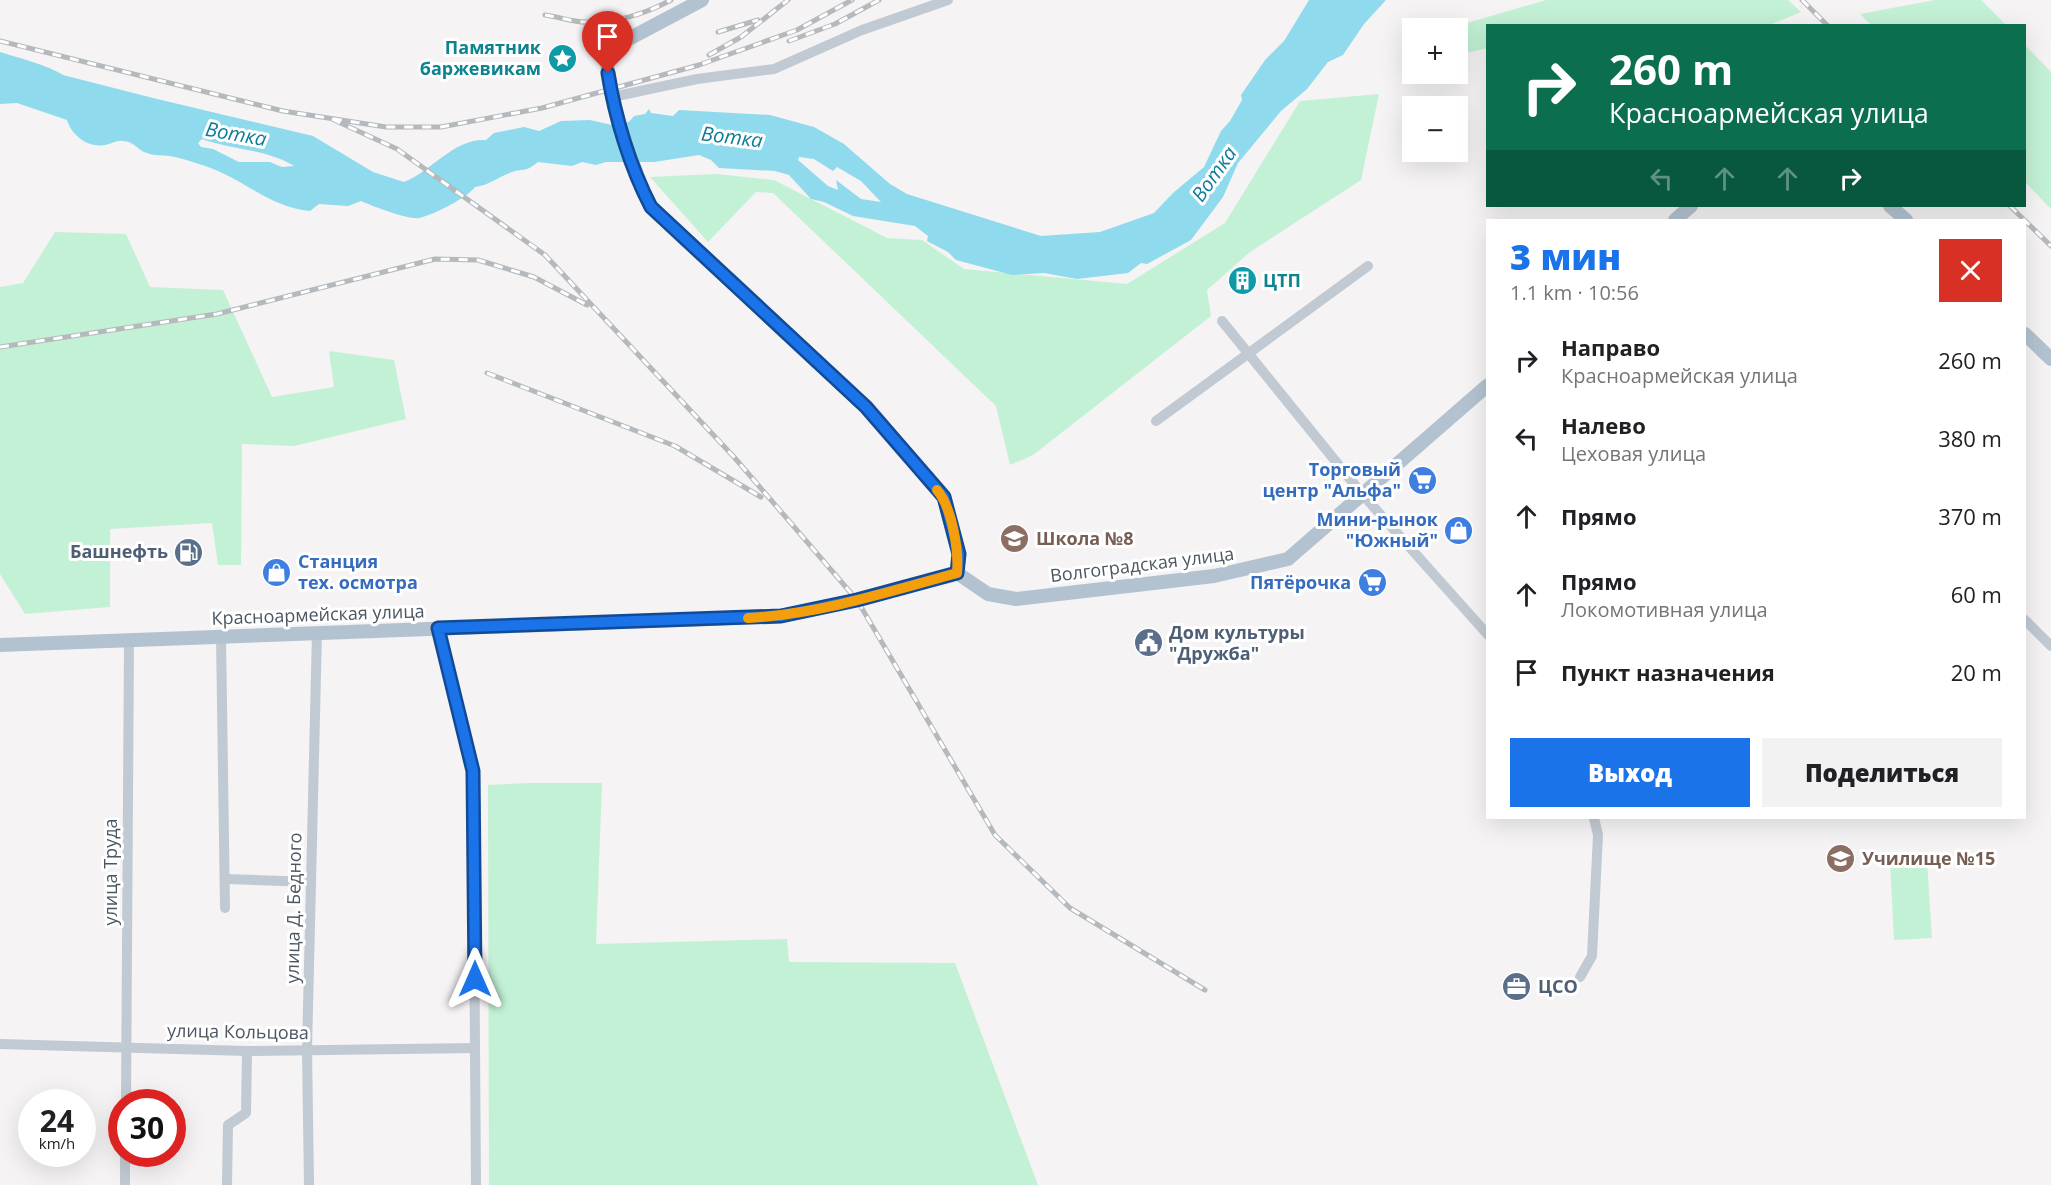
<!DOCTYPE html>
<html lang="ru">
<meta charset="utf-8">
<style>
:root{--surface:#fff;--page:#f2f2f2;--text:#202124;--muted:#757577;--accent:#1a73e8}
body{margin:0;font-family:"Open Sans",sans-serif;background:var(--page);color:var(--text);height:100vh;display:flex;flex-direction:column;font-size:22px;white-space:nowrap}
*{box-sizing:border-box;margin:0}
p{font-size:20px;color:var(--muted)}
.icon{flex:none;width:33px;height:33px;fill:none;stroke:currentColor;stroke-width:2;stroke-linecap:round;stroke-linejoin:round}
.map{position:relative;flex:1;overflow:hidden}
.panel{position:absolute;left:1486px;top:219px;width:540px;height:600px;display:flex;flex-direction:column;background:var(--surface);border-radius:0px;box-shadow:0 6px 24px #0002}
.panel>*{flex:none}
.top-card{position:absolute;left:1486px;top:24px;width:540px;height:183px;border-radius:0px;box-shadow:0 6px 24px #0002;background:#0b6e4f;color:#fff;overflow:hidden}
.buttons{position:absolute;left:1402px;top:18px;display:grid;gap:12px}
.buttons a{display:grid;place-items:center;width:66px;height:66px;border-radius:0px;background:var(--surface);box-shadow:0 6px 24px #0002;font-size:30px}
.speed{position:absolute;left:18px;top:1089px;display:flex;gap:12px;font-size:30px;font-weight:700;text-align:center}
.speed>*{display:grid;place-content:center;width:78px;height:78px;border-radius:50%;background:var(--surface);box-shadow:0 6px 24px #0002;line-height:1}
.speed small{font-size:15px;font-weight:400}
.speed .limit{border:9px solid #d22;background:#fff;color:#111}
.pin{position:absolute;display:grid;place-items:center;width:51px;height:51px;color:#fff;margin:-62px -26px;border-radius:50% 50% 50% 0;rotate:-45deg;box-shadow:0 0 6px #0007}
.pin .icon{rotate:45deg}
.me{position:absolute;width:66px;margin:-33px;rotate:0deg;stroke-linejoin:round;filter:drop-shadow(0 0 4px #0008)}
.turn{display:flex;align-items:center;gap:21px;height:126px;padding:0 24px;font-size:27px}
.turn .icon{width:78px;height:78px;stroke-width:2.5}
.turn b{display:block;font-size:42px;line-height:51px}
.lanes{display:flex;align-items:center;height:57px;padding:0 24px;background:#0003;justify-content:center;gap:30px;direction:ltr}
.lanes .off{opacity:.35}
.round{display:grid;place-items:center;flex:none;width:63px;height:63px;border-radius:0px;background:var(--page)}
.summary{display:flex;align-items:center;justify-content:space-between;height:102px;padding:0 24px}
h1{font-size:36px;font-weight:800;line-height:45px;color:var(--accent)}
.button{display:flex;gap:12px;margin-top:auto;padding:12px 24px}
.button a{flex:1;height:69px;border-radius:0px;background:var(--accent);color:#fff;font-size:24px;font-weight:800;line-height:69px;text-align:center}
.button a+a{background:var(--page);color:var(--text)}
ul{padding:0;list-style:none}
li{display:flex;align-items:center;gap:18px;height:78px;padding:0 24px}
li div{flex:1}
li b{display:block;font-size:22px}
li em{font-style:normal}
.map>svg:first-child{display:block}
</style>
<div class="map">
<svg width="2051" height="1185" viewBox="0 0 2051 1185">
<rect width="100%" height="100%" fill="#f5f3f3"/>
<g fill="#c3f1d5">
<polygon points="1546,0 1788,0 1801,12 1767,26 1488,26 1488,48 1458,55 1458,28 1450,28"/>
<polygon points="1935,0 1981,0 2006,25 1871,25 1860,14"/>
<polygon points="2025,45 2051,72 2051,209 2025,182"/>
<polygon points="1379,94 1361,180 1250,252 1207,290 1211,316 1033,455 1010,465 996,406 773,193 756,192 708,242 650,177 716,174 774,180 887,238 922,240 964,269 1127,284 1225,223 1300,101"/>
<polygon points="55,232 126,234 150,287 223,290 272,397 334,387 329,351 394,360 406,419 294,446 242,444 241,565 218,565 212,523 110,529 110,607 25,614 0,574 0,287 23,283"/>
<polygon points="529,783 602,783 596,944 787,939 789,962 955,963 1038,1185 489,1185 488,785"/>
<polygon points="1927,860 1932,938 1894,940 1890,862"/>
</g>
<path fill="#90daee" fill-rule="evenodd" d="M1309 0H1386L1364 24 1343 55 1328 62 1307 89 1281 111 1238 163 1223 197 1191 240 1147 264 1141 263 1128 273 1077 279 1044 273 1012 275 956 260 948 252 927 241 928 236 915 226 853 216 824 202 811 199 789 175 775 171 719 168 711 160 699 155 654 162H606L596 165 582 162 572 166 538 162C524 173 525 168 512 172 498 177 490 185 475 187 467 198 433 215 419 218 409 220 372 206 361 201L348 206 319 204 310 211C274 208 250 185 218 171 204 165 185 159 170 156 162 155 154 156 147 153 138 151 134 141 123 141 117 140 111 144 105 145 88 148 72 136 67 120L17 103 0 104V52C16 57 50 66 63 75L153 98 313 136 373 172 404 182C432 171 454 138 486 140L494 133 524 127 539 131 561 121 590 120 612 125 629 122 634 116 645 114 649 109 651 113 673 116 679 110 770 115 814 127 844 144 890 184 907 194 1041 236 1100 232 1154 213 1173 193 1204 167 1221 131 1230 121 1242 100 1241 95 1265 60 1284 41ZM202 139C232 150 266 149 294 166L282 167 270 162H239L213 149 201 147 198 143ZM799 157 814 159 833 171 837 167 861 181 881 202 861 199 836 180 838 190 828 186 798 160Z"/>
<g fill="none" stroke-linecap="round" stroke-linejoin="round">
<g stroke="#c1cad2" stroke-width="10">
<polyline points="612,97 697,79 774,69 862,30 948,0"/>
<polyline points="1222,321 1363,495 1488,635"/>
<polyline points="1156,421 1368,266"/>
<polyline points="2025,620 2051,646"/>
<polyline points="438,628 473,771 476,1185"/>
<polyline points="221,636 225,908"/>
<polyline points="225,879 311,882"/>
<polyline points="1580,977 1592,956 1598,835 1594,818"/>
<polyline points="0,1044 247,1051 475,1048"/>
<polyline points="126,1102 129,641"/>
<polyline points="125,1185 125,1154"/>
<polyline points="227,1185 228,1125 246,1113 247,1051"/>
<polyline points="309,1185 307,1049 317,632"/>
</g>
<g stroke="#b3c2d1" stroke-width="14">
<path d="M702 0 621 43C616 46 611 49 609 56 600 81 638 182 651 207L866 407 944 497 959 554 957 573"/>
<polyline points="1890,206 1906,220"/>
<polyline points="1675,220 1691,206"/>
<polyline points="2025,334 2051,359"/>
<polyline points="957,573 988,594 1016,599 1214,576 1288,559 1488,385"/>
<polyline points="0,645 781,616 857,600 957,573"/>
</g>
<defs>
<g id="rail">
<polyline points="1802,0 1828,26"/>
<path d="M545 15C559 17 573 22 586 22 614 24 647 13 671 0"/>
<polyline points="718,32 758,20"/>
<polyline points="0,41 283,111 386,127 441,127 542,108 699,65 797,30 852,0"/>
<polyline points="789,41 835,24 879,0"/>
<polyline points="709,55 741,37 788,0"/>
<polyline points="332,119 397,149 545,255 734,457 857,600 995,835 1070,908 1205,990"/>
<polyline points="2010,206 2051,246"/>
<polyline points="0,347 217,314 435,259 478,260 534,277 587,305"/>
<polyline points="487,373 675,446 761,497"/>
</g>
</defs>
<use href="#rail" stroke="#b5b8bd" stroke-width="5"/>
<use href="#rail" stroke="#fff" stroke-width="3" stroke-dasharray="9" stroke-linecap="butt"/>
</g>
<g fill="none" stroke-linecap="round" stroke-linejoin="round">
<defs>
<path id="route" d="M475 979 473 771 438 628 781 616 857 600 957 573 959 554 944 497 866 407 651 207C630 167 615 117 608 73"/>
</defs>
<use href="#route" stroke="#114b97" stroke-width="15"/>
<use href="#route" stroke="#1a73e8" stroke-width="10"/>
<path stroke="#f59e0b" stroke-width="10" d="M748 618C819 614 888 592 957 573 959 551 952 507 937 490"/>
</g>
<defs>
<symbol id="sight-disc" viewBox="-11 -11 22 22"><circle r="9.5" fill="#0f9aa8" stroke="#fff"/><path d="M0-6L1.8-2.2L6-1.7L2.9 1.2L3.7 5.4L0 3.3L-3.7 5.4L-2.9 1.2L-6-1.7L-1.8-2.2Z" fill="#fff"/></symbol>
<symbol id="building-disc" viewBox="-11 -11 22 22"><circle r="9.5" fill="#0f9aa8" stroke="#fff"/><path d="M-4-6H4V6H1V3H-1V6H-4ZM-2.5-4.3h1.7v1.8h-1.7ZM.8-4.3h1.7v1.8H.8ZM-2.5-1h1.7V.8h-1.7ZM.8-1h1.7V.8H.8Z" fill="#fff"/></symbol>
<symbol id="supermarket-disc" viewBox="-11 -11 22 22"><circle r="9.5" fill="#3f7fe0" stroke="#fff"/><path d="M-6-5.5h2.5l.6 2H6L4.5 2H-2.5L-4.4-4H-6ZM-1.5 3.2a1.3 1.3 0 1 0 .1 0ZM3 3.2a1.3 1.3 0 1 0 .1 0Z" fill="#fff"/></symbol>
<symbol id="shop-disc" viewBox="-11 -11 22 22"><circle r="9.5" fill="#3f7fe0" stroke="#fff"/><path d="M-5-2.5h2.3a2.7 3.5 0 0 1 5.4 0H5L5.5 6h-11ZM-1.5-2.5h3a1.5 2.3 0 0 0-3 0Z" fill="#fff"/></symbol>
<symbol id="school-disc" viewBox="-11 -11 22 22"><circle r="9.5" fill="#8d6e63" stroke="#fff"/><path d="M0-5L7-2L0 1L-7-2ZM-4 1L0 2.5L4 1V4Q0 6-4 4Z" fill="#fff"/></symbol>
<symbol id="fuel-disc" viewBox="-11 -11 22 22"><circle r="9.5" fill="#5c6f8a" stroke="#fff"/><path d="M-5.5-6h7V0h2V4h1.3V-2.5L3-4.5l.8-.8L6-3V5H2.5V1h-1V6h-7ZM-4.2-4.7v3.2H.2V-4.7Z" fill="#fff"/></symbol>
<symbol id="civic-disc" viewBox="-11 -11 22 22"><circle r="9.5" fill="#5c6f8a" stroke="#fff"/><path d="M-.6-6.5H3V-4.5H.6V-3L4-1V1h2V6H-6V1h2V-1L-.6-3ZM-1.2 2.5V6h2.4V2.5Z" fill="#fff"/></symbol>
<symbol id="university-disc" viewBox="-11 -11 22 22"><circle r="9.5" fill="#8d6e63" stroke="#fff"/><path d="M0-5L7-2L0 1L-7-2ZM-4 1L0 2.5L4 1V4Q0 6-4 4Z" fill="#fff"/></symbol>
<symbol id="office-disc" viewBox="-11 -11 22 22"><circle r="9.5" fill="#5c6f8a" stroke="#fff"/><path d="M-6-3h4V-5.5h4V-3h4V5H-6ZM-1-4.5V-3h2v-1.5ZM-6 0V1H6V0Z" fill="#fff"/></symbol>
</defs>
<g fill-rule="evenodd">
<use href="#sight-disc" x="546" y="42" width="33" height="33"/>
<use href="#building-disc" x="1226" y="264" width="33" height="33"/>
<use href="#supermarket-disc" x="1406" y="464" width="33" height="33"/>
<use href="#shop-disc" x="1442" y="514" width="33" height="33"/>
<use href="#school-disc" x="998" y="522" width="33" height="33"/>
<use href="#fuel-disc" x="172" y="536" width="33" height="33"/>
<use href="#shop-disc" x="260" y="556" width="33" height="33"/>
<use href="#supermarket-disc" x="1356" y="566" width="33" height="33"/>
<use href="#civic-disc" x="1132" y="626" width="33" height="33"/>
<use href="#university-disc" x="1824" y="842" width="33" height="33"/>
<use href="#office-disc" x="1500" y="970" width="33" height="33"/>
</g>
<g text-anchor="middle" stroke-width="6" stroke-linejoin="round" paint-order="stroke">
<g font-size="18" font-weight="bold" fill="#0d838f" stroke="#fff" text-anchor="end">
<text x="541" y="54">Памятник<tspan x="541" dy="21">баржевикам</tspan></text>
<text x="1263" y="287" text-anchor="start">ЦТП</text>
</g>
<g font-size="18" font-weight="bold" fill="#366cbe" stroke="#fff" text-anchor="end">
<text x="1401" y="476">Торговый<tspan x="1401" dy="21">центр "Альфа"</tspan></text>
<text x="1438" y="526">Мини-рынок<tspan x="1438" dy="21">"Южный"</tspan></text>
<text x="298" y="568" text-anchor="start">Станция<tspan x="298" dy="21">тех. осмотра</tspan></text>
<text x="1351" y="589">Пятёрочка</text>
</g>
<g font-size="18" font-weight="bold" fill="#785e54" stroke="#fff" text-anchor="start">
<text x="1036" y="545">Школа №8</text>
<text x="1862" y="865">Училище №15</text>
</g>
<g font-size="18" font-weight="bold" fill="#4e5e75" stroke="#fff" text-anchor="start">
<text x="168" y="558" text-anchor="end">Башнефть</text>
<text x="1169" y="639">Дом культуры<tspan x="1169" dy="21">"Дружба"</tspan></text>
<text x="1538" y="993">ЦСО</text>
</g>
<g font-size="18" fill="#4a5661" stroke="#fff">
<text transform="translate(1142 565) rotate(-7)" y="6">Волгоградская улица</text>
<text transform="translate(318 615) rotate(-2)" y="6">Красноармейская улица</text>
<text transform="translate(111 872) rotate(-90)" y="6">улица Труда</text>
<text transform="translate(294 908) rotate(-89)" y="6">улица Д. Бедного</text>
<text transform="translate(238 1032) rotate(1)" y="6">улица Кольцова</text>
</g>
<g font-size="20" font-style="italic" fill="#0c7c9b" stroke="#fff">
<text transform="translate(236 134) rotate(10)" y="7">Вотка</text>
<text transform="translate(732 137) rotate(7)" y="7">Вотка</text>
<text transform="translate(1214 174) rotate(-55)" y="7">Вотка</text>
</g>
</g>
</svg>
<div class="buttons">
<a>+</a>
<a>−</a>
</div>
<div class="speed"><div>24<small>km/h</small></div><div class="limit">30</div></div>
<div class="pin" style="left:608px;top:73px;background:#d93025"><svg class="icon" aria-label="arrive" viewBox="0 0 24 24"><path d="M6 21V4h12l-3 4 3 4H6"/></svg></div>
<svg class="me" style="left:475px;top:979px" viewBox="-20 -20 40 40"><path d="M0-17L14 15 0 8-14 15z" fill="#1a73e8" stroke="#fff" stroke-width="4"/></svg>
<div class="top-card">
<div class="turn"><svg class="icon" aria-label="right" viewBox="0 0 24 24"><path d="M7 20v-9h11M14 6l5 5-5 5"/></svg><div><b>260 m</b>Красноармейская улица</div></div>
<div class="lanes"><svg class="icon off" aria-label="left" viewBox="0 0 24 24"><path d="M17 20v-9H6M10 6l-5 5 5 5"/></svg><svg class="icon off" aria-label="ahead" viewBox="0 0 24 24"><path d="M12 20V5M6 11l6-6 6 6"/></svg><svg class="icon off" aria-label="ahead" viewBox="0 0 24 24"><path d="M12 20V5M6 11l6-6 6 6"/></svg><svg class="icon" aria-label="right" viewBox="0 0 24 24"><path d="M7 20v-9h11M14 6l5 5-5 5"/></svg></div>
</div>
<section class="panel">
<div class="summary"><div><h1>3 мин</h1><p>1.1 km · 10:56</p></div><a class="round" style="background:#d93025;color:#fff"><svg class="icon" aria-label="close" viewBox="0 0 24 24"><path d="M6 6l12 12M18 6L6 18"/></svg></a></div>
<ul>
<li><svg class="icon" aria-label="right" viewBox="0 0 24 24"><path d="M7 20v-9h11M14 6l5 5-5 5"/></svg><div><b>Направо</b><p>Красноармейская улица</p></div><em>260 m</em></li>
<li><svg class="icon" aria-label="left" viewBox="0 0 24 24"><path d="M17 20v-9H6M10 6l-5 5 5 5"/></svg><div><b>Налево</b><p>Цеховая улица</p></div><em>380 m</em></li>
<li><svg class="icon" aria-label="ahead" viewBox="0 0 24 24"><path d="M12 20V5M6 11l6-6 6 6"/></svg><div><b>Прямо</b></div><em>370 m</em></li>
<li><svg class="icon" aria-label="ahead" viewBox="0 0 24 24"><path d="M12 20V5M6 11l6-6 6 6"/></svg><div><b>Прямо</b><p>Локомотивная улица</p></div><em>60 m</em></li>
<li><svg class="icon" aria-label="arrive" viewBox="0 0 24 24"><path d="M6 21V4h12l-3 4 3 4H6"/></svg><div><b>Пункт назначения</b></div><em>20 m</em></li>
</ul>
<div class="button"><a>Выход</a><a>Поделиться</a></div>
</section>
</div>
